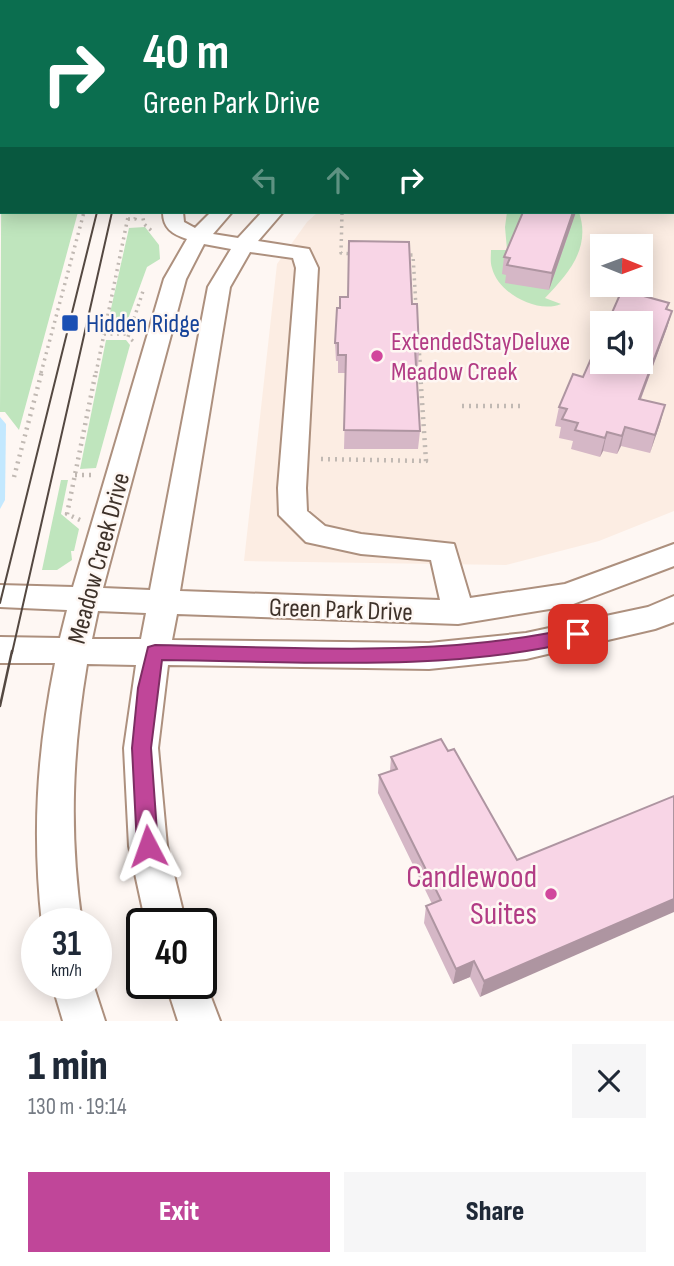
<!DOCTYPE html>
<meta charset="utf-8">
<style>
:root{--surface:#fff;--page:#f6f6f7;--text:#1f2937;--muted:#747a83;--accent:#c04699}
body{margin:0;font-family:"Sofia Sans Condensed",sans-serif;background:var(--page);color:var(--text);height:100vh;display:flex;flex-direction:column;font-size:26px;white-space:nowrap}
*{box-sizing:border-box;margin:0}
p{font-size:23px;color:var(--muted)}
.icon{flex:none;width:38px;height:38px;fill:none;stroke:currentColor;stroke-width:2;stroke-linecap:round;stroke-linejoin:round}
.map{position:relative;height:1021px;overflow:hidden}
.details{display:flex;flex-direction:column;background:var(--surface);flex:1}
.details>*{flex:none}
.guide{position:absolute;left:0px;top:0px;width:676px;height:214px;box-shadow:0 4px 18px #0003;background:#0b6e4f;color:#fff;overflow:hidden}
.needle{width:46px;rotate:91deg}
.tools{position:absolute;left:590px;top:234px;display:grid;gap:14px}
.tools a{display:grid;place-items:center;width:63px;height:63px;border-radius:0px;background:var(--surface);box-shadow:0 4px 18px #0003;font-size:35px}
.speed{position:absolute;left:21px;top:908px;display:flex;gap:14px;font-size:35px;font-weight:700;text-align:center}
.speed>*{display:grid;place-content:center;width:91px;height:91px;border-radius:50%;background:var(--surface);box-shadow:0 4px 18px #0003;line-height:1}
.speed small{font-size:18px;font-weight:400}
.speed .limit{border:4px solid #111;border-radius:10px;background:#fff;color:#111}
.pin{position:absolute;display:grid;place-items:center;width:60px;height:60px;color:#fff;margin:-30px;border-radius:14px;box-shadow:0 4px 10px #0006}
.me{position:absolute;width:77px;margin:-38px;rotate:356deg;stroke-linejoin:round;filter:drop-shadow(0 0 5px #0008)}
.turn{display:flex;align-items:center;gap:24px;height:147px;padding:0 28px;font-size:32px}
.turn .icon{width:91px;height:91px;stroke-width:2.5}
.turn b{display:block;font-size:49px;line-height:60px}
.lanes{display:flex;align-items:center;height:66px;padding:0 28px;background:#0003;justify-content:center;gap:35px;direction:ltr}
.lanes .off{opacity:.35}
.round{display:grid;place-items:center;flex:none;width:74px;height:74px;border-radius:0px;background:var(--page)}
.head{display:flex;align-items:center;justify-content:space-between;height:119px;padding:0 28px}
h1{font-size:42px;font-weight:800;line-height:52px}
.cta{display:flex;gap:14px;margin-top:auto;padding:14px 28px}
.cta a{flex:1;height:80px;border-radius:0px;background:var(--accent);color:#fff;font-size:28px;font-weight:800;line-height:80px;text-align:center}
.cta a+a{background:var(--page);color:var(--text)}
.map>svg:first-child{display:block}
</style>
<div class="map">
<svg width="674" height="1021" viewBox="0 0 674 1021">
<rect width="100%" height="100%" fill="#fef7f3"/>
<path fill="#fcede3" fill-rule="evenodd" d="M674 150V511L599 541 506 565 244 561 277 264 307 222 318 212H674ZM602 247H640V285H602ZM602 324H640V362H602Z"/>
<g fill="#bfe5bd">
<polygon points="2,66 2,212 78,212 19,430 5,412 0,412"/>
<path d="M507 212H579C591 248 569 273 545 298L561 304C537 314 498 293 492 268 490 262 491 256 491 250H507L505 227Z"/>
<polygon points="145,227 159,245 160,259 147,267 124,330 106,331 129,228"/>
<polygon points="106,340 126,340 130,345 96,468 80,469"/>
<polygon points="61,480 68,480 61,514 79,529 74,551 71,551 72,560 57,570 42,570"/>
</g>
<polygon fill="#c3e8fe" points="0,417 6,424 5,500 0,509"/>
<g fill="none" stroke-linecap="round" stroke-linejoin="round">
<defs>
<g id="minor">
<polygon points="272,0 286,0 271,2"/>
<polygon points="389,0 403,0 404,2 390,2"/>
<polygon points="422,0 437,0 438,2 423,2"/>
<path d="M163 212H183L184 222 195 228 211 212H232L213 234 238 238 262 212H283L258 241 309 249 318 268 306 488 307 511 325 526 361 534 454 544 470 598 565 584 674 544V566L568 606 458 624 177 614 172 640 429 643 526 633 648 607 674 596V622L655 629 526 659 429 669 168 665 158 748 167 846 186 924H146L129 846 124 748 136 665 87 664C72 754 69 833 82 924H42C32 833 37 753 55 663H0V637L60 638 67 610 0 607V585L73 587 164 279 187 239C172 234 163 228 163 212ZM204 244 231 249 208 287 150 590 103 588 186 279ZM250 252 293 258 296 268 278 488 279 515 306 542 361 554 431 560 440 600 180 591 230 287ZM98 611 146 613 141 639H92Z"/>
<polygon points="201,971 220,1021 178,1021 166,984 201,984"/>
<polygon points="52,984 93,984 105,1021 63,1021"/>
</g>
</defs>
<use href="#minor" stroke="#ad907e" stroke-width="4"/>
<g stroke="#c1b9b3" stroke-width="3.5" stroke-dasharray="2 4.5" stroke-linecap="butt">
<polyline points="142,212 144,224 153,232"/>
<polyline points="342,213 341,253 353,254"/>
<polyline points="128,219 135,219 137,212"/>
<polyline points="404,255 413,255 416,307"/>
<polyline points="104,334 129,334"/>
<polyline points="133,341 128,337 144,288"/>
<polyline points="419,347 421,373"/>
<polyline points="41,373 84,212"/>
<polyline points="96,373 129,212"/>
</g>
<g stroke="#c1b9b3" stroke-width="4.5" stroke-dasharray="2 5" stroke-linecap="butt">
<polyline points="462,406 523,406"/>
<polyline points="321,459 426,461 420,371"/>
<polyline points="75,475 93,475"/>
<polyline points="14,477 42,371"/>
<polyline points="80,520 67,514 96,371"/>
</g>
<use href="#minor" fill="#fff" fill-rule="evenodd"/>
<g stroke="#544841" stroke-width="2">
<polyline points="0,603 97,212"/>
<polyline points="12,653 112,212"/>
</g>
<polyline stroke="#544841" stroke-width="2.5" points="0,706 12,651"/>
</g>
<g fill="#d5b7c6">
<polygon points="109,0 138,0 134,2 116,2"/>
<polygon points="638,0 674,0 674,35 674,2 639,2"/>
<polygon points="523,212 576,212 549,290 505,283 506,275 502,274 504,257"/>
<polygon points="669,303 667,309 672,311 667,328 641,399 665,405 650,453 621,446 617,454 603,451 600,457 571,449 573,441 559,438 561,427 555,426 559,407 583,377"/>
<polygon points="335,343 419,350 418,368 416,368 420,431 418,449 344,449 346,373 338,373 338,361 336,361"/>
<polygon points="448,751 517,860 480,997 470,977 453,984 424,923 426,906 432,904 378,793 379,775 390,771 391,757"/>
</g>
<g fill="#ae95a1">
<polygon points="127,0 138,0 134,2 128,2"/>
<polygon points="573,212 576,212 549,290 552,273"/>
<polygon points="672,311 667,328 634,417 639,399"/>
<polygon points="665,405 660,424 650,453 655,435"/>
<polygon points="625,427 621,446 617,454 622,436"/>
<polygon points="607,432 603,451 600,457 605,438"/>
<polygon points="674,899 674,912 480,997 484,981"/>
<polygon points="474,961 470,977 453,984 456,969"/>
</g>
<g fill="#f8d5e6" stroke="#ae95a1" stroke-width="2">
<polygon points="215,0 257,0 256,2 214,2"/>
<polygon points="647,0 674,0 674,24 674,2 648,2"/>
<polygon points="523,212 573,212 552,273 507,265 510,258 504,257"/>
<polygon points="349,241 409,242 412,304 417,304 419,350 415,349 420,431 344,430 346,355 338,355 338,343 335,343 337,308 340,308 340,297 348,297"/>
<polygon points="622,290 669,303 666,309 672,311 639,399 665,405 655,435 625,427 622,436 607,432 605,438 575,430 578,423 562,419 567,409 559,407 573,374 583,377 602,334 602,362 640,362 640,324 607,324"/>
<polygon points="441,739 448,751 454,749 517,860 674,796 674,899 484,981 474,961 456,969 426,906 441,900 379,775 397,769 391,757"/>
</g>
<path fill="#c04699" stroke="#7d2e63" stroke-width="2" d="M578 627 584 629 586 634 584 639 578 641C441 673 301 661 162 660L151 748 158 846 155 853 148 856 140 853 137 846 132 748 138 688 148 647 155 645C296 647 439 659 578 627Z"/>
<rect fill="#1a4fb4" stroke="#fef7f3" stroke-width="2.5" x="61" y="314" width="18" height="18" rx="3.5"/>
<g fill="#d1479c" stroke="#fef7f3" stroke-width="2.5">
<circle cx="377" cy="356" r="7"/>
<circle cx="551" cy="894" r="7"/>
</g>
<g text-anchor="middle" stroke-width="5" stroke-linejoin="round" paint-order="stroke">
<g font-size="26" fill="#164399" stroke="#fef7f3" text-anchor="start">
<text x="86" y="332">Hidden Ridge</text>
</g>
<g font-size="26" fill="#b23c85" stroke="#fef7f3" text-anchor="start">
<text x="391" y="350">ExtendedStayDeluxe<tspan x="391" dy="30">Meadow Creek</tspan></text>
</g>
<g font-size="26" fill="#3e322a" stroke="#fef7f3">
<text transform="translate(98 558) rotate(-75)" y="9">Meadow Creek Drive</text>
<text transform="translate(341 609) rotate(2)" y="9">Green Park Drive</text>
</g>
<g font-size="32" fill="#b23c85" stroke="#fef7f3" text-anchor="end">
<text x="537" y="887">Candlewood<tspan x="537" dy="37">Suites</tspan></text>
</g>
</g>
</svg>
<div class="tools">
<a><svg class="needle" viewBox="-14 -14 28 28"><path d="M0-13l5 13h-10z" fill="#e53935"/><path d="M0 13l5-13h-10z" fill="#747a83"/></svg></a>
<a><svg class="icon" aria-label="sound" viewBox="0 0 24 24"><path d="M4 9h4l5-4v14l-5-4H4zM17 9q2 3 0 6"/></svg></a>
</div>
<div class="speed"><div>31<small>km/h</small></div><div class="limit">40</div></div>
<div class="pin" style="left:578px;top:634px;background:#d93025"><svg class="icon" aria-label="arrive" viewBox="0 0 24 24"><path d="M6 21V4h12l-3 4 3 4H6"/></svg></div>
<svg class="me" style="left:148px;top:846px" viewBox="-20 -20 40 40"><path d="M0-17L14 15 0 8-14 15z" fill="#c04699" stroke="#fff" stroke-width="4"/></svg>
<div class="guide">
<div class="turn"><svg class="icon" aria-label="right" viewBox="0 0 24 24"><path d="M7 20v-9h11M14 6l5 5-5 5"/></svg><div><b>40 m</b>Green Park Drive</div></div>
<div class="lanes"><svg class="icon off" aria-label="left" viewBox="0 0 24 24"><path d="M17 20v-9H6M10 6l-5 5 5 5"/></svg><svg class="icon off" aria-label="ahead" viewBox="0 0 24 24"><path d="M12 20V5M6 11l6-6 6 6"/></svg><svg class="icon" aria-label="right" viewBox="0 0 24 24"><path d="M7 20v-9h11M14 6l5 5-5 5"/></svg></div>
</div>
</div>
<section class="details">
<div class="head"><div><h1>1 min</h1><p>130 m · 19:14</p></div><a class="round"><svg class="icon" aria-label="close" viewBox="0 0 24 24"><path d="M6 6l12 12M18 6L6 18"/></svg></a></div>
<div class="cta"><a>Exit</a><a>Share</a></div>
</section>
